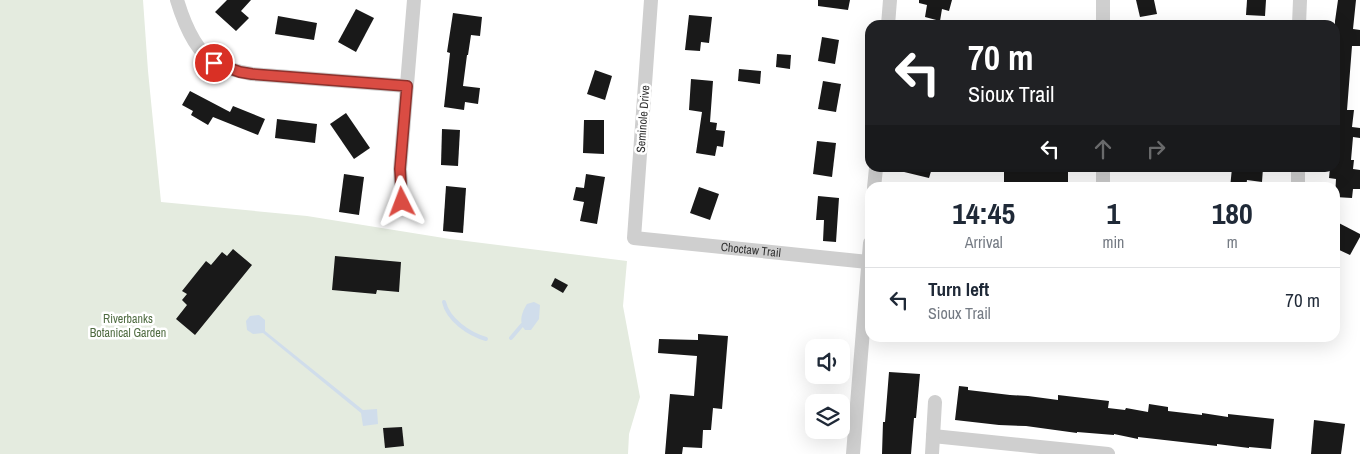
<!DOCTYPE html>
<style>
:root{--surface:#fff;--page:#f2f2f3;--text:#1f2937;--muted:#747a83;--line:#e0e1e3}
body{margin:0;font-family:"Archivo Narrow",sans-serif;background:var(--page);color:var(--text);height:100vh;display:flex;flex-direction:column;font-size:19px;white-space:nowrap}
*{box-sizing:border-box;margin:0}
p{font-size:16px;color:var(--muted)}
.icon{flex:none;width:28px;height:28px;fill:none;stroke:currentColor;stroke-width:2;stroke-linecap:round;stroke-linejoin:round}
.map{position:relative;flex:1;overflow:hidden}
.drawer{position:absolute;left:865px;top:182px;width:475px;height:160px;display:flex;flex-direction:column;background:var(--surface);border-radius:15px;box-shadow:0 5px 20px #0002}
.drawer>*{flex:none}
.hud{position:absolute;left:865px;top:20px;width:475px;height:152px;border-radius:15px;box-shadow:0 5px 20px #0002;background:#202124;color:#fff;overflow:hidden}
.controls{position:absolute;left:805px;top:339px;display:grid;gap:10px}
.controls a{display:grid;place-items:center;width:45px;height:45px;border-radius:10px;background:var(--surface);box-shadow:0 5px 20px #0002;font-size:25px}
.pin{position:absolute;display:grid;place-items:center;width:42px;height:42px;color:#fff;margin:-21px;border:2px solid #fff;border-radius:50%;box-shadow:0 1px 5px #0007}
.me{position:absolute;width:55px;margin:-28px;rotate:357deg;stroke-linejoin:round;filter:drop-shadow(0 0 4px #0008)}
.turn{display:flex;align-items:center;gap:18px;height:105px;padding:0 20px;font-size:22px}
.turn .icon{width:65px;height:65px;stroke-width:2.5}
.turn b{display:block;font-size:35px;line-height:42px}
.lanes{display:flex;align-items:center;height:48px;padding:0 20px;background:#0003;justify-content:center;gap:25px;direction:ltr}
.lanes .off{opacity:.35}
.eta{display:flex;justify-content:space-evenly;align-items:center;height:85px;text-align:center}
.eta b{font-size:30px;font-weight:700;line-height:35px}
ul{padding:0;list-style:none}
li{display:flex;align-items:center;gap:15px;height:65px;padding:0 20px;border-top:1px solid var(--line)}
li div{flex:1}
li b{display:block;font-size:19px}
li em{font-style:normal}
.map>svg:first-child{display:block}
</style>
<div class="map">
<svg width="1360" height="454" viewBox="0 0 1360 454">
<rect width="100%" height="100%" fill="#fff"/>
<polygon fill="#e4ebdf" points="0,0 143,0 148,71 161,202 307,216 450,239 627,261 623,306 640,397 629,434 628,454 0,454"/>
<g fill="#d0ddeb">
<path d="M534 302 540 305 539 319 531 330H525C518 322 522 312 527 304Z"/>
<polygon points="259,315 265,320 265,331 363,410 377,409 378,424 363,426 361,413 263,333 253,334 247,330 246,321 250,316"/>
</g>
<g fill="none" stroke-linecap="round" stroke-linejoin="round">
<g stroke="#d0ddeb" stroke-width="4">
<path d="M444 302C448 320 469 334 486 339"/>
<polyline points="511,338 522,325"/>
</g>
</g>
<g fill="#191919">
<polygon points="227,0 251,0 241,11 249,18 236,31 215,12"/>
<polygon points="818,0 850,0 848,10 818,6"/>
<polygon points="919,0 952,0 949,11 942,9 940,21 925,17 927,5 919,3"/>
<polygon points="1136,0 1154,0 1157,14 1140,17"/>
<polygon points="1247,0 1266,0 1265,16 1246,15"/>
<polygon points="1338,0 1356,0 1353,29 1360,30 1360,46 1352,46 1347,110 1354,110 1352,127 1360,128 1360,138 1353,137 1351,160 1354,160 1353,169 1360,170 1360,189 1353,189 1352,198 1335,197 1336,179 1329,178 1330,168 1335,168 1335,21"/>
<polygon points="356,9 374,18 356,52 338,42"/>
<polygon points="453,13 482,17 480,36 471,35 468,55 467,55 463,86 480,88 478,104 465,102 464,110 444,107 450,53 447,52"/>
<polygon points="689,15 712,17 709,43 701,42 700,51 685,50"/>
<polygon points="278,16 317,23 314,40 275,34"/>
<polygon points="822,37 839,40 835,64 818,61"/>
<polygon points="777,54 791,55 790,69 776,67"/>
<polygon points="739,69 761,71 760,84 738,81"/>
<polygon points="595,70 612,76 605,100 587,94"/>
<polygon points="691,79 713,81 710,122 717,123 716,130 725,131 723,147 717,146 715,156 696,153 702,112 689,110"/>
<polygon points="823,81 841,84 836,112 818,109"/>
<polygon points="190,91 230,112 233,106 265,119 258,135 213,117 208,125 191,115 193,111 182,105"/>
<polygon points="346,113 370,148 354,159 330,124"/>
<polygon points="277,119 317,124 315,143 275,138"/>
<polygon points="584,120 604,120 604,154 583,153"/>
<polygon points="442,129 460,130 458,166 441,165"/>
<polygon points="817,141 836,143 832,177 813,174"/>
<polygon points="901,168 932,168 929,178 900,171"/>
<polygon points="1004,168 1068,168 1068,187 1004,188"/>
<polygon points="1232,168 1263,168 1262,182 1247,180 1246,188 1230,188"/>
<polygon points="344,174 364,177 359,215 339,212"/>
<polygon points="586,174 605,177 597,224 580,221 584,202 573,200 576,187 584,188"/>
<polygon points="446,186 466,188 463,233 443,231"/>
<polygon points="699,187 719,194 710,220 690,213"/>
<polygon points="818,196 839,198 836,242 823,241 824,220 816,220"/>
<polygon points="1335,221 1360,234 1360,237 1350,255 1335,248"/>
<polygon points="233,249 252,265 195,335 176,319 187,305 182,300 187,294 182,291 206,261 211,265 222,252 227,256"/>
<polygon points="335,256 401,262 399,292 377,290 376,294 332,290"/>
<polygon points="555,278 568,285 563,293 551,286"/>
<polygon points="698,334 728,336 722,409 713,408 711,430 703,430 702,448 683,447 682,454 665,454 670,394 694,396 697,356 658,353 659,339 698,340"/>
<polygon points="889,372 920,374 916,418 914,418 911,454 882,454 883,422 885,422"/>
<polygon points="959,386 968,387 968,390 1010,395 1028,396 1058,400 1058,395 1109,401 1108,408 1125,410 1126,408 1148,412 1149,404 1168,407 1168,411 1202,415 1202,413 1228,417 1228,414 1274,419 1271,449 1249,447 1249,448 1217,444 1217,446 1138,437 1138,439 1114,434 1114,435 1077,432 1077,433 1026,426 999,425 955,420"/>
<polygon points="1314,420 1345,424 1341,454 1311,454"/>
<polygon points="402,427 404,446 385,448 383,428"/>
</g>
<g fill="none" stroke-linecap="round" stroke-linejoin="round">
<g stroke="#cfcfcf" stroke-width="14">
<path d="M177 0C183 20 195 51 215 63 224 68 241 72 252 74L407 86"/>
<path id="s1" d="M651 0 634 238 868 262"/>
<polyline points="1103,0 1103,25"/>
<polyline points="888,25 890,0"/>
<polyline points="1299,25 1300,0"/>
<polyline points="1298,168 1298,188"/>
<polyline points="874,188 876,168"/>
<polyline points="1103,188 1103,168"/>
<polyline points="402,202 400,169 414,0"/>
<polyline points="933,436 1108,454"/>
<polyline points="853,454 870,243"/>
<polyline points="932,454 935,402"/>
</g>
</g>
<g fill="none" stroke-linecap="round" stroke-linejoin="round">
<defs>
<polyline id="route" points="214,63 240,72 252,74 407,86 400,169 402,202"/>
</defs>
<use href="#route" stroke="#8e312c" stroke-width="12"/>
<use href="#route" stroke="#da4c43" stroke-width="9"/>
</g>
<g text-anchor="middle" stroke-width="5" stroke-linejoin="round" paint-order="stroke">
<g font-size="12" fill="#323232" stroke="#fff">
<text transform="translate(643 119) rotate(-86)" y="4">Seminole Drive</text>
<text dy="4" stroke="none"><textPath href="#s1" startOffset="356">Choctaw Trail</textPath></text>
</g>
<g font-size="12" fill="#506c42" stroke="#fff">
<text x="128" y="323">Riverbanks<tspan x="128" dy="14">Botanical Garden</tspan></text>
</g>
</g>
</svg>
<div class="controls">
<a><svg class="icon" aria-label="sound" viewBox="0 0 24 24"><path d="M4 9h4l5-4v14l-5-4H4zM17 9q2 3 0 6"/></svg></a>
<a><svg class="icon" aria-label="layers" viewBox="0 0 24 24"><path d="M12 4l9 5-9 5-9-5zM3 14l9 5 9-5"/></svg></a>
</div>
<div class="pin" style="left:214px;top:63px;background:#d93025"><svg class="icon" aria-label="arrive" viewBox="0 0 24 24"><path d="M6 21V4h12l-3 4 3 4H6"/></svg></div>
<svg class="me" style="left:402px;top:202px" viewBox="-20 -20 40 40"><path d="M0-17L14 15 0 8-14 15z" fill="#da4c43" stroke="#fff" stroke-width="4"/></svg>
<div class="hud">
<div class="turn"><svg class="icon" aria-label="left" viewBox="0 0 24 24"><path d="M17 20v-9H6M10 6l-5 5 5 5"/></svg><div><b>70 m</b>Sioux Trail</div></div>
<div class="lanes"><svg class="icon" aria-label="left" viewBox="0 0 24 24"><path d="M17 20v-9H6M10 6l-5 5 5 5"/></svg><svg class="icon off" aria-label="ahead" viewBox="0 0 24 24"><path d="M12 20V5M6 11l6-6 6 6"/></svg><svg class="icon off" aria-label="right" viewBox="0 0 24 24"><path d="M7 20v-9h11M14 6l5 5-5 5"/></svg></div>
</div>
<section class="drawer">
<div class="eta">
<div><b>14:45</b><p>Arrival</p></div>
<div><b>1</b><p>min</p></div>
<div><b>180</b><p>m</p></div>
</div>
<ul>
<li><svg class="icon" aria-label="left" viewBox="0 0 24 24"><path d="M17 20v-9H6M10 6l-5 5 5 5"/></svg><div><b>Turn left</b><p>Sioux Trail</p></div><em>70 m</em></li>
</ul>
</section>
</div>
